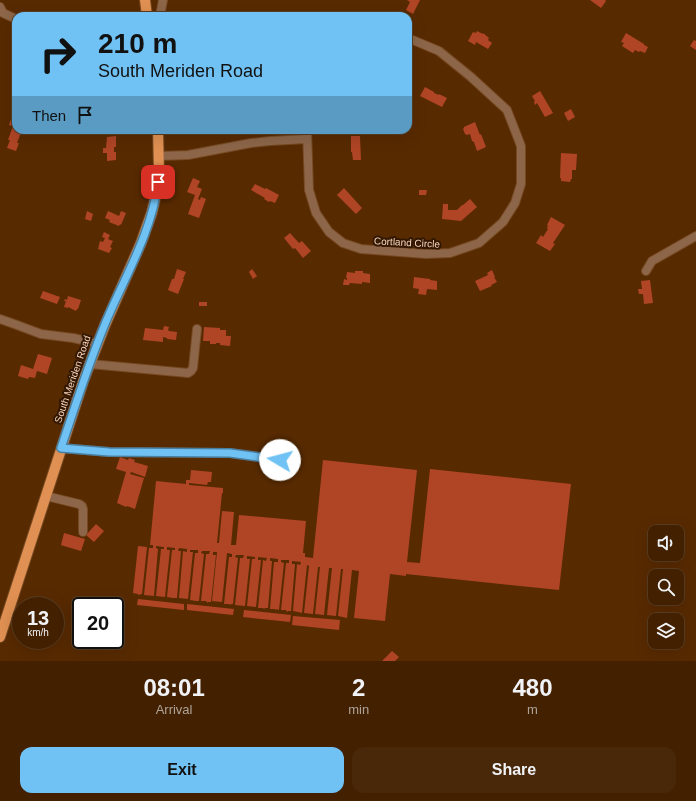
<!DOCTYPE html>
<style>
:root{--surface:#422000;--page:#49280a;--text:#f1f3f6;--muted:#aea399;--line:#5a3e22;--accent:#70c2f4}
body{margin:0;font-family:Arial,sans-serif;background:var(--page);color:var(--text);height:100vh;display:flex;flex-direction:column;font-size:15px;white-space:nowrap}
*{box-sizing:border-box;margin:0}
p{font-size:13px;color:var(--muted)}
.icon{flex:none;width:22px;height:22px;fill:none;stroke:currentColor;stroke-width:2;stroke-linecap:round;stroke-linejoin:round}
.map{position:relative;height:661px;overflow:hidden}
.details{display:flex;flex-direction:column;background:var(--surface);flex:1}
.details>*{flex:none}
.banner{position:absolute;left:12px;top:12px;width:400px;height:122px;border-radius:12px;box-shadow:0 4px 16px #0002,0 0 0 1px var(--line);background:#70c2f4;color:#111;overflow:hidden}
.tools{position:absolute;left:648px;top:525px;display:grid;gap:8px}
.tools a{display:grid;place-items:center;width:36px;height:36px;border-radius:8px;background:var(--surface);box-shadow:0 4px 16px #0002,0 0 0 1px var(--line);font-size:20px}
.speed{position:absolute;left:12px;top:597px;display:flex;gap:8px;font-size:20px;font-weight:700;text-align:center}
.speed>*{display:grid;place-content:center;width:52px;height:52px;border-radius:50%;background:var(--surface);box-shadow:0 4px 16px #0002,0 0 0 1px var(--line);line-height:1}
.speed small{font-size:10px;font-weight:400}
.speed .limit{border:2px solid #111;border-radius:6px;background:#fff;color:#111}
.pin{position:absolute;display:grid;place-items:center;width:34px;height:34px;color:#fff;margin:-17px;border-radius:8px;box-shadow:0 2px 6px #0006}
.me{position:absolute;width:44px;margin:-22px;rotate:278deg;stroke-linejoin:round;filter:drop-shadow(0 0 3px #0008)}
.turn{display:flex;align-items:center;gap:14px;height:84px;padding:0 20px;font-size:18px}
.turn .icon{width:52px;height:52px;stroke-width:2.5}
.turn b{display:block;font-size:28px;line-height:34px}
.then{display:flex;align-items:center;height:38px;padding:0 20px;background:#0003;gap:8px;font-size:15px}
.eta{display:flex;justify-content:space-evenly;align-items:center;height:68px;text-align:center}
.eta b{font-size:24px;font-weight:700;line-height:28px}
.cta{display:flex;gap:8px;margin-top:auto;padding:8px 20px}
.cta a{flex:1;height:46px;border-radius:12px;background:var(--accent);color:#111;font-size:16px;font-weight:700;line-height:46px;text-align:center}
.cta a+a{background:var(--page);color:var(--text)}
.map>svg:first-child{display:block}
</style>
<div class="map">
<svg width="696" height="661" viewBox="0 0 696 661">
<rect width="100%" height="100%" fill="#582a00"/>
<g fill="#af4525">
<polygon points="407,0 420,0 413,14 406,10 410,2"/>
<polygon points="590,0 605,0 606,1 601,8"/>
<polygon points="477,31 483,34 483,33 489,38 488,40 492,43 488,49 476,42 475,45 468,41 473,32 476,33"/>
<polygon points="626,33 644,44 644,45 648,47 645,53 640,51 639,52 635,50 633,53 622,46 624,43 621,42"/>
<polygon points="694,40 696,41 696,50 690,46"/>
<polygon points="425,87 434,92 434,93 439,95 439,94 447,98 442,107 420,96"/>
<polygon points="540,91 553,113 545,117 537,103 535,105 534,102 535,101 532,96"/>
<polygon points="571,109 575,117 568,121 564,113"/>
<polygon points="11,119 16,121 16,130 22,130 17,143 19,143 16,151 7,148 10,140 8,140 13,126 9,125"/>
<polygon points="475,122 480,135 481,134 486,147 477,151 474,142 472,141 470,134 467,135 465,134 463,129 464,128 464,127"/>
<polygon points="116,136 116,147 114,147 114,152 116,152 116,160 107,161 107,153 103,153 103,148 106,148 107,137"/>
<polygon points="351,136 360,136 361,160 353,160 352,152 351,152"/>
<polygon points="561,153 577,154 576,170 572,170 572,179 571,179 570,182 561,181 561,178 560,178"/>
<polygon points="193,178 200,181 197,187 202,189 198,199 200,200 201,197 206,199 199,218 188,214 195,195 187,192"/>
<polygon points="255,184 265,189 266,188 279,195 275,203 270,201 269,202 264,199 265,198 251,190"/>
<polygon points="344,188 362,208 356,214 337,195"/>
<polygon points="419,190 427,190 426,195 419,195"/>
<polygon points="470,199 477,207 461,221 442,219 443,204 448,204 448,210 457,210 462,205 463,205"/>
<polygon points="87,211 93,214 91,221 85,219"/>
<polygon points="108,211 119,216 121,211 126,213 121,225 120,224 119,226 109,222 110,220 105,218"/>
<polygon points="551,217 565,225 553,243 555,244 550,251 536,243 541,235 543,237 548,229 547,228 548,226 547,225"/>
<polygon points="104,232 110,235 108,239 113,241 110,247 112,248 109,253 98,249 100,241 103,242 105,238 102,237"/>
<polygon points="290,233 299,243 302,241 311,251 303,258 295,248 293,249 284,238"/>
<polygon points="177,269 186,272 183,279 184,279 178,294 168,290 172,279 174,279"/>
<polygon points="252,269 257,276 253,279 249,272"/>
<polygon points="492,270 495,277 494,277 497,282 491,285 492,286 480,291 475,281 488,275 487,273"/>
<polygon points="355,271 363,271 363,273 370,274 370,283 362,282 362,284 350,283 349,285 343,285 344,279 347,280 347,278 346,278 347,272 355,273"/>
<polygon points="414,277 430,279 430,280 437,281 437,290 427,289 426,295 418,294 419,289 413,288"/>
<polygon points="650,280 653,303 644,304 643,294 639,294 638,289 642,289 641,281"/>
<polygon points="43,291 60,297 57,304 40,298"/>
<polygon points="68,296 81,300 78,309 77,309 76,311 68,307 68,308 64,307 66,301 64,301 65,299 67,300"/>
<rect x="199" y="302" width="8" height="4"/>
<polygon points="164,326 169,327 168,330 169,331 177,332 176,340 167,339 167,338 163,337 163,342 143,340 145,328 163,330"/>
<polygon points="204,327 220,328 220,330 226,330 226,336 231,336 230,346 220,345 220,343 216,343 216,344 210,344 210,341 203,341"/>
<polygon points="38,354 52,358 47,374 37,371 35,378 29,377 28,379 18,376 21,365 33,369"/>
<polygon points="120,457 128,460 129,458 135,460 134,462 148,466 145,477 131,472 130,474 144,478 135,509 127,506 126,507 117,503 126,472 116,469"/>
<polygon points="323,460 417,470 407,562 420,563 430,469 571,484 559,590 406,574 406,576 390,574 385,621 354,618 359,571 352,570 347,618 338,616 343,569 341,569 336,616 327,615 332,568 329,568 324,615 315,614 320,567 318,567 313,614 304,613 309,566 307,565 302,613 298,612 293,611 297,564 300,565 301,562 292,561 292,564 295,564 291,611 288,611 287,612 286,610 281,610 286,563 289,563 289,560 281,560 281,562 284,563 279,610 276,609 276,611 275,609 270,609 274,562 278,562 278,559 270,558 270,561 272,561 268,608 265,608 264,609 263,608 258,608 263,560 266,561 267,558 258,557 258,560 261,560 256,607 247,606 252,559 255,559 255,557 247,556 247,559 250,559 245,606 235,605 240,558 243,558 244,555 236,555 235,557 238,558 233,604 231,604 230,605 229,604 224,604 229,557 232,557 232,554 227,553 222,602 212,601 217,552 213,552 213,555 216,555 211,602 208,602 208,603 206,601 201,601 206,554 209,554 210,551 202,551 201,553 204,554 199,601 196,601 190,600 195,553 198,553 198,550 190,550 190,552 193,552 188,599 179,598 183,551 187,552 187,549 179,548 178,551 181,551 177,598 173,598 167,597 172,550 175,550 175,548 167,547 167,550 170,550 165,597 156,596 161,549 164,549 164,547 156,546 156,548 158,549 154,596 144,595 149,548 153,548 153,545 150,545 156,481 186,484 186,480 190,480 191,470 212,472 211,482 208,482 207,485 189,483 189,485 223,488 223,493 222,493 217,543 219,543 222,511 234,512 231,545 236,545 239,515 306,521 303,553 305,553 305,557 313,558"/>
<polygon points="96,524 104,531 94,542 86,535"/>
<polygon points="64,533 85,539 81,551 64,546 61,545"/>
<polygon points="138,546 147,547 142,594 138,595 138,594 133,593"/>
<polygon points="138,599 184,604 184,610 137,605"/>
<polygon points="187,604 234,609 233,615 187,610"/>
<polygon points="244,610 291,615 290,622 243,617"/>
<polygon points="293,616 340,620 339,630 292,625"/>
<polygon points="392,651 399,657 395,661 382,661"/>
</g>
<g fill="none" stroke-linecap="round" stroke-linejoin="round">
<defs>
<g id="minor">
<polyline points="0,7 3,13 16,19"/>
<polyline points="160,16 163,0"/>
<polyline points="307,130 309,190 316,213 329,232 343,243 361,249 426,254 450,253 479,243 503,222 515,203 521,184 521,146 507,110 471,77 439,51 408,38"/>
<polyline points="159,156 188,155 251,143 270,141 307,139"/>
<polyline points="646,271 652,261 696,236"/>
<polyline points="0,319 17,325 41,334 73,338 87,341 97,344"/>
<polyline points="90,364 188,373 191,371 193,368 197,329"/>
<polyline points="61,448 109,452 230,453 281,460"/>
<polyline points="46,496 79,504 82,506 83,509 83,532"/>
</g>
<g id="major">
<polyline points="145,0 147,16"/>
<polyline points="0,637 84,379 105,325 141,243 152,212 157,190 159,173 158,130"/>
</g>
</defs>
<use href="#minor" stroke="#754922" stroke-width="10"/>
<use href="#major" stroke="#754922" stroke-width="12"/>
<use href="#minor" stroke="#8d6649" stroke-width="8"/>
<use href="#major" stroke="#e09052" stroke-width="10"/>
</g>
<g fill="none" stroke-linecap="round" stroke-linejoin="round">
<defs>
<path id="route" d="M158 182C152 233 124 278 105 324 88 365 75 407 61 448L109 452 230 453 280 460"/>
</defs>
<use href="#route" stroke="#497e9f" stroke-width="10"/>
<use href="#route" stroke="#70c2f4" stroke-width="7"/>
</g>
<g text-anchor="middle" stroke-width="4" stroke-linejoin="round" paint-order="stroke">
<g font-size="10" fill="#fbd7be" stroke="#321803">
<text transform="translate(407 242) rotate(3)" y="4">Cortland Circle</text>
<text transform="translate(72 379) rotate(-71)" y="4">South Meriden Road</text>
</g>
</g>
</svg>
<div class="tools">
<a><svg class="icon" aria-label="sound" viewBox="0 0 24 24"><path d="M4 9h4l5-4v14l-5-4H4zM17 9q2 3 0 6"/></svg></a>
<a><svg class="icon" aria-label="search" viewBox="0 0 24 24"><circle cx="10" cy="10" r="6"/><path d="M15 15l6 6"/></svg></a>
<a><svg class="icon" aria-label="layers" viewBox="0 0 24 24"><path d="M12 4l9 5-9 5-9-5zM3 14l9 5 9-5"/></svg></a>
</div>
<div class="speed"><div>13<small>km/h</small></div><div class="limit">20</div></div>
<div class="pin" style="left:158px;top:182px;background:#d93025"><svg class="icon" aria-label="arrive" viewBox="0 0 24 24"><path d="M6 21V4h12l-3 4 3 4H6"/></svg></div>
<svg class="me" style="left:280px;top:460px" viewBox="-20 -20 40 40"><circle r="19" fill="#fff"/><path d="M0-13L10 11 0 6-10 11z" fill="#70c2f4"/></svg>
<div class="banner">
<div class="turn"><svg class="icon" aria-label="right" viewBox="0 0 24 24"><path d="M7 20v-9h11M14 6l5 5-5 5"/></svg><div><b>210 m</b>South Meriden Road</div></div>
<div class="then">Then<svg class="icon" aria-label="arrive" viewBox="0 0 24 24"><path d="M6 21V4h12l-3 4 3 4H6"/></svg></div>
</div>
</div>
<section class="details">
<div class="eta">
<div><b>08:01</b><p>Arrival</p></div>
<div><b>2</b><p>min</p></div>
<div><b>480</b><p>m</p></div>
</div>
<div class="cta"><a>Exit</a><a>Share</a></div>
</section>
